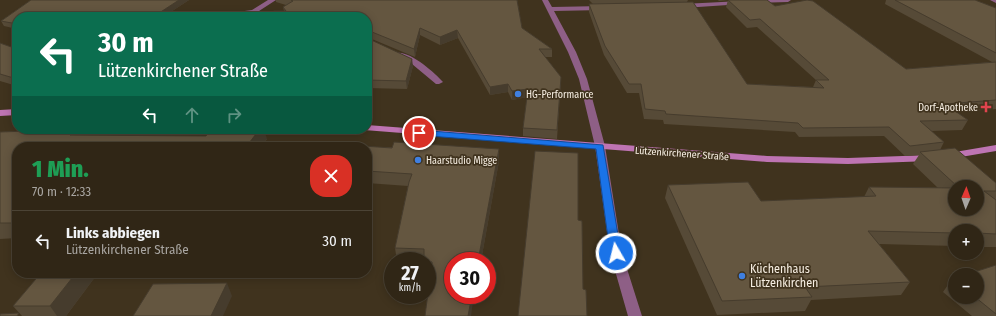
<!DOCTYPE html>
<html lang="de">
<meta charset="utf-8">
<style>
:root{--surface:#302616;--page:#382e1f;--text:#f1f3f6;--muted:#a8a5a1;--line:#4b4335}
body{margin:0;font-family:"Fira Sans Condensed",sans-serif;background:var(--page);color:var(--text);height:100vh;display:flex;flex-direction:column;font-size:15px;white-space:nowrap}
*{box-sizing:border-box;margin:0}
p{font-size:13px;color:var(--muted)}
.icon{flex:none;width:22px;height:22px;fill:none;stroke:currentColor;stroke-width:2;stroke-linecap:round;stroke-linejoin:round}
.map{position:relative;flex:1;overflow:hidden}
.side{position:absolute;left:12px;top:142px;width:360px;height:136px;display:flex;flex-direction:column;background:var(--surface);border-radius:16px;box-shadow:0 2px 10px #0003,0 0 0 1px var(--line)}
.side>*{flex:none}
.guide{position:absolute;left:12px;top:12px;width:360px;height:122px;border-radius:16px;box-shadow:0 2px 10px #0003,0 0 0 1px var(--line);background:#0b6e4f;color:#fff;overflow:hidden}
.needle{width:26px;rotate:2deg}
.tools{position:absolute;left:948px;top:180px;display:grid;gap:8px}
.tools a{display:grid;place-items:center;width:36px;height:36px;border-radius:50%;background:var(--surface);box-shadow:0 2px 10px #0003,0 0 0 1px var(--line);font-size:20px}
.speed{position:absolute;left:384px;top:252px;display:flex;gap:8px;font-size:20px;font-weight:700;text-align:center}
.speed>*{display:grid;place-content:center;width:52px;height:52px;border-radius:50%;background:var(--surface);box-shadow:0 2px 10px #0003,0 0 0 1px var(--line);line-height:1}
.speed small{font-size:10px;font-weight:400}
.speed .limit{border:6px solid #d22;background:#fff;color:#111}
.pin{position:absolute;display:grid;place-items:center;width:34px;height:34px;color:#fff;margin:-17px;border:2px solid #fff;border-radius:50%;box-shadow:0 1px 4px #0007}
.me{position:absolute;width:44px;margin:-22px;rotate:352deg;stroke-linejoin:round;filter:drop-shadow(0 0 3px #0008)}
.turn{display:flex;align-items:center;gap:14px;height:84px;padding:0 20px;font-size:18px}
.turn .icon{width:52px;height:52px;stroke-width:2.5}
.turn b{display:block;font-size:28px;line-height:34px}
.lanes{display:flex;align-items:center;height:38px;padding:0 20px;background:#0003;justify-content:center;gap:20px;direction:ltr}
.lanes .off{opacity:.35}
.round{display:grid;place-items:center;flex:none;width:42px;height:42px;border-radius:16px;background:var(--page)}
.summary{display:flex;align-items:center;justify-content:space-between;height:68px;padding:0 20px}
h1{font-size:24px;font-weight:800;line-height:30px;color:#1e9e55}
ul{padding:0;list-style:none}
li{display:flex;align-items:center;gap:12px;height:60px;padding:0 20px;border-top:1px solid var(--line)}
li div{flex:1}
li b{display:block;font-size:15px}
li em{font-style:normal}
.map>svg:first-child{display:block}
</style>
<div class="map">
<svg width="996" height="316" viewBox="0 0 996 316">
<rect width="100%" height="100%" fill="#40331e"/>
<g fill="none" stroke-linecap="round" stroke-linejoin="round">
<g fill="#8e5f86" fill-rule="evenodd">
<polygon points="268,0 276,0 259,11 284,15 287,17 272,17 254,14 230,17 212,17 215,15 252,10"/>
<polygon points="542,0 548,0 552,7 603,6 606,8 603,10 554,11 576,52 587,79 605,146 622,253 642,316 628,316 610,253 595,146 579,79 568,52"/>
<polygon points="757,0 791,0 788,2 755,3 754,2"/>
<polygon points="990,0 996,0 996,3"/>
<polygon points="741,1 744,3 743,4 683,8 680,6 683,4"/>
<path d="M397 53C410 51 435 73 443 82L439 84H436L412 64 397 57Z"/>
</g>
<g fill="#be74b3" fill-rule="evenodd">
<polygon points="17,109 17,115 0,116 0,110"/>
<polygon points="367,125 767,156 848,158 930,155 935,158 930,161 848,164 767,162 364,130 367,129"/>
<polygon points="996,145 996,151 949,159 944,156 949,153"/>
</g>
</g>
<g fill="#564a37" fill-rule="evenodd">
<polygon points="31,0 189,0 163,17 17,17 17,29 4,26 1,21"/>
<polygon points="276,0 517,0 522,28 552,49 552,57 545,57 561,77 557,139 523,136 523,128 527,97 512,100 508,92 490,95 458,38 440,45 420,35 415,57 367,37 367,17 284,11 283,7 286,5 276,2"/>
<path d="M589 0H688L687 2 747 84 813 87 816 80 757 27 747 28 726 7 728 0 719 1 718 0H767L775 6 906 69 992 62 885 4 886 0H975L996 8V109L956 112 968 120 962 130 931 131 944 142 940 150 996 183V247H977V231H955V246L879 244 910 282 901 295 811 300 805 311 717 315 665 198 668 185 761 201 864 197 869 187 938 188 913 164 919 155 905 156 884 136 799 137 795 132 664 124 663 120 644 119 639 93H627L604 55 589 12V4H593ZM955 187H977L955 209Z"/>
<polygon points="367,38 413,66 407,89 367,88"/>
<polygon points="0,43 17,49 17,86 0,81"/>
<polygon points="76,130 79,135 267,139 264,144 17,147 17,238 0,239 0,132"/>
<polygon points="367,147 499,149 499,161 481,261 453,261 430,275 427,275 427,261 397,261 395,248 408,186 367,183"/>
<polygon points="996,265 996,316 972,316 943,292 952,279 955,278 955,297 977,297"/>
<polygon points="41,273 98,273 66,316 22,316 13,306"/>
</g>
<g fill="#463c2d">
<polygon points="179,0 189,0 163,17 153,17"/>
<polygon points="420,28 420,35 415,57 414,49"/>
<polygon points="457,30 458,38 440,45 440,37"/>
<polygon points="412,59 413,66 407,89 406,81"/>
<polygon points="508,84 508,92 490,95 490,87"/>
<polygon points="528,89 528,97 512,100 512,91"/>
<polygon points="260,129 264,129 267,139 261,147 249,143"/>
<polygon points="76,130 84,144 70,135"/>
<polygon points="499,149 499,161 481,261 478,261"/>
<polygon points="76,273 98,273 66,316 57,316 50,306"/>
<polygon points="227,283 232,296 223,316 211,316"/>
<polygon points="472,295 474,295 471,316 468,316"/>
</g>
<g fill="#645640" stroke="#463c2d">
<polygon points="31,0 179,0 153,17 17,17 17,24 1,21"/>
<polygon points="291,0 517,0 522,28 552,49 539,49 561,77 557,130 523,128 528,89 512,91 508,84 490,87 457,30 440,37 420,28 414,49 367,30 367,17 264,17 274,11 286,11 283,7 293,1"/>
<polygon points="728,0 767,0 775,6 807,0 813,1 906,69 996,62 996,100 945,104 968,120 920,121 944,142 910,146 889,127 803,128 798,123 666,114 665,111 645,109 641,84 629,84 605,46 589,4 693,2 747,84 824,88 816,80 829,80 760,19 750,20"/>
<polygon points="895,0 975,0 996,8 996,53"/>
<polygon points="367,38 412,59 406,81 367,80"/>
<polygon points="0,43 17,49 17,79 0,74"/>
<polygon points="212,129 260,129 249,143 266,144 263,147 17,147 17,223 0,223 0,132 55,130 76,130 70,135 206,136"/>
<polygon points="394,142 499,149 478,261 453,261 453,295 472,295 468,316 425,316 432,262 424,261 424,249 395,248 409,182 412,174 367,171 367,147 332,147 334,144 392,148"/>
<polygon points="955,148 996,183 996,191 984,191 996,200 996,234 977,233 977,231 955,231 955,233 868,231 910,282 805,287 812,297 722,301 668,185 748,182 761,201 876,196 869,187 955,188 955,209 977,209 977,187 958,187 920,152"/>
<polygon points="535,151 578,153 578,220 582,221 583,289 586,290 587,316 518,316"/>
<polygon points="996,265 996,314 975,297 977,297 977,275 965,275"/>
<polygon points="41,273 76,273 50,306 13,306"/>
<polygon points="227,283 211,316 133,316 153,284"/>
<polygon points="19,313 17,316 0,316 0,314"/>
</g>
<polygon fill="#1a73e8" stroke="#114b97" points="419,130 603,145 621,253 620,256 616,257 612,256 610,253 596,149 416,135 415,133 416,131"/>
<g fill="#3f7fe0" stroke="#40331e" stroke-width="1.5">
<circle cx="518" cy="94" r="4"/>
<circle cx="418" cy="160" r="4"/>
<circle cx="742" cy="276" r="4"/>
</g>
<path fill="#e0444e" stroke="#40331e" stroke-width="1.5" d="M984 101h4v4h4v4h-4v4h-4v-4h-4v-4h4z"/>
<g text-anchor="middle" stroke-width="3.5" stroke-linejoin="round" paint-order="stroke">
<g font-size="10" fill="#f6eee2" stroke="#40331e" text-anchor="start">
<text x="526" y="98">HG-Performance</text>
<text x="978" y="111" text-anchor="end">Dorf-Apotheke</text>
<text x="426" y="164">Haarstudio Migge</text>
</g>
<g font-size="10" fill="#f6eee2" stroke="#40331e">
<text transform="translate(682 153) rotate(4)" y="4">Lützenkirchener Straße</text>
</g>
<g font-size="12" fill="#f6eee2" stroke="#40331e" text-anchor="start">
<text x="750" y="273">Küchenhaus<tspan x="750" dy="14">Lützenkirchen</tspan></text>
</g>
</g>
</svg>
<div class="tools">
<a><svg class="needle" viewBox="-14 -14 28 28"><path d="M0-13l5 13h-10z" fill="#e53935"/><path d="M0 13l5-13h-10z" fill="#a8a5a1"/></svg></a>
<a>+</a>
<a>−</a>
</div>
<div class="speed"><div>27<small>km/h</small></div><div class="limit">30</div></div>
<div class="pin" style="left:419px;top:133px;background:#d93025"><svg class="icon" aria-label="arrive" viewBox="0 0 24 24"><path d="M6 21V4h12l-3 4 3 4H6"/></svg></div>
<svg class="me" style="left:616px;top:253px" viewBox="-20 -20 40 40"><circle r="17" fill="#1a73e8" stroke="#fff" stroke-width="3"/><path d="M0-11L8 9 0 5-8 9z" fill="#fff"/></svg>
<div class="guide">
<div class="turn"><svg class="icon" aria-label="left" viewBox="0 0 24 24"><path d="M17 20v-9H6M10 6l-5 5 5 5"/></svg><div><b>30 m</b>Lützenkirchener Straße</div></div>
<div class="lanes"><svg class="icon" aria-label="left" viewBox="0 0 24 24"><path d="M17 20v-9H6M10 6l-5 5 5 5"/></svg><svg class="icon off" aria-label="ahead" viewBox="0 0 24 24"><path d="M12 20V5M6 11l6-6 6 6"/></svg><svg class="icon off" aria-label="right" viewBox="0 0 24 24"><path d="M7 20v-9h11M14 6l5 5-5 5"/></svg></div>
</div>
<section class="side">
<div class="summary"><div><h1>1 Min.</h1><p>70 m · 12:33</p></div><a class="round" style="background:#d93025;color:#fff"><svg class="icon" aria-label="close" viewBox="0 0 24 24"><path d="M6 6l12 12M18 6L6 18"/></svg></a></div>
<ul>
<li><svg class="icon" aria-label="left" viewBox="0 0 24 24"><path d="M17 20v-9H6M10 6l-5 5 5 5"/></svg><div><b>Links abbiegen</b><p>Lützenkirchener Straße</p></div><em>30 m</em></li>
</ul>
</section>
</div>
